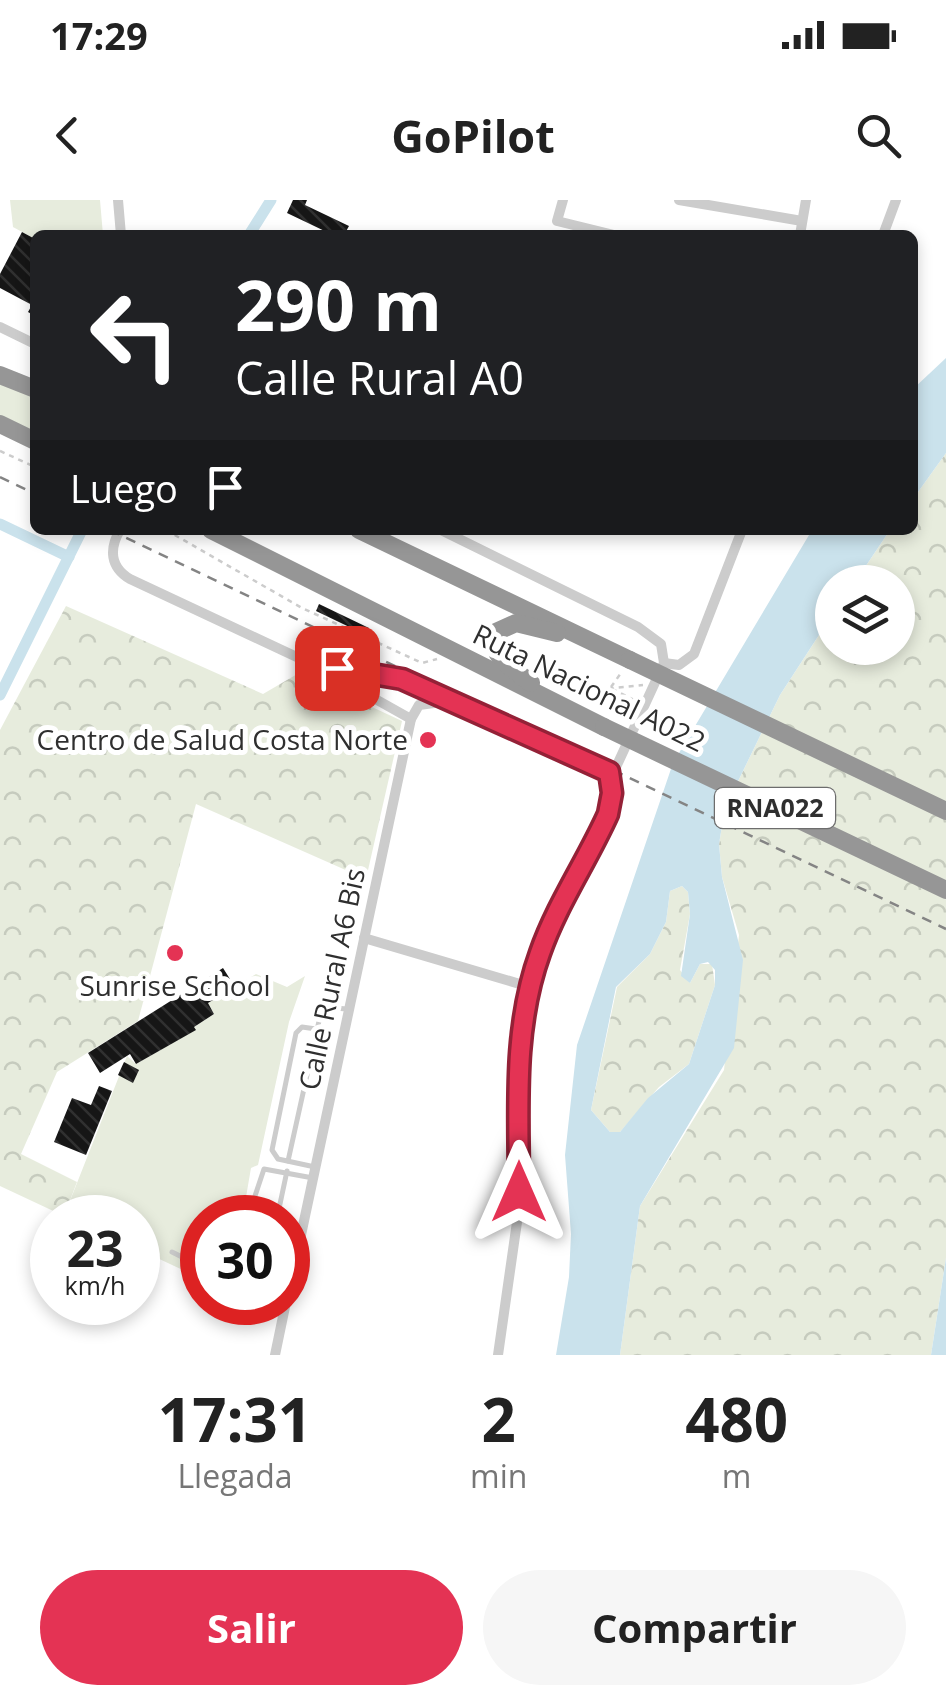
<!DOCTYPE html>
<html lang="es">
<style>
:root{--surface:#fff;--page:#f6f6f6;--text:#222;--muted:#767676;--accent:#e43354}
body{margin:0;font-family:"Open Sans",sans-serif;background:var(--page);color:var(--text);height:100vh;display:flex;flex-direction:column;font-size:38px;white-space:nowrap}
*{box-sizing:border-box;margin:0}
p{font-size:32px;color:var(--muted)}
.icon{flex:none;width:55px;height:55px;fill:none;stroke:currentColor;stroke-width:2;stroke-linecap:round;stroke-linejoin:round}
.map{position:relative;height:1155px;overflow:hidden}
.side{display:flex;flex-direction:column;background:var(--surface);flex:1}
.side>*{flex:none}
.banner{position:absolute;left:30px;top:30px;width:888px;height:305px;border-radius:15px;box-shadow:0 5px 15px #0003;background:#202124;color:#fff;overflow:hidden}
.buttons{position:absolute;left:815px;top:365px;display:grid;gap:20px}
.buttons a{display:grid;place-items:center;width:100px;height:100px;border-radius:50%;background:var(--surface);box-shadow:0 5px 15px #0003;font-size:50px}
.speed{position:absolute;left:30px;top:995px;display:flex;gap:20px;font-size:50px;font-weight:700;text-align:center}
.speed>*{display:grid;place-content:center;width:130px;height:130px;border-radius:50%;background:var(--surface);box-shadow:0 5px 15px #0003;line-height:1}
.speed small{font-size:25px;font-weight:400}
.speed .limit{border:15px solid #d22;background:#fff;color:#111}
.pin{position:absolute;display:grid;place-items:center;width:85px;height:85px;color:#fff;margin:-42px;border-radius:20px;box-shadow:0 5px 15px #0006}
.me{position:absolute;width:110px;margin:-55px;rotate:0deg;stroke-linejoin:round;filter:drop-shadow(0 0 8px #0008)}
.turn{display:flex;align-items:center;gap:35px;height:210px;padding:0 40px;font-size:45px}
.turn .icon{width:130px;height:130px;stroke-width:2.5}
.turn b{display:block;font-size:70px;line-height:85px}
.then{display:flex;align-items:center;height:95px;padding:0 40px;background:#0003;gap:20px;font-size:38px}
.eta{display:flex;justify-content:space-evenly;align-items:center;height:170px;text-align:center}
.eta b{font-size:60px;font-weight:700;line-height:70px}
.cta{display:flex;gap:20px;margin-top:auto;padding:20px 40px}
.cta a{flex:1;height:115px;border-radius:60px;background:var(--accent);color:#fff;font-size:40px;font-weight:700;line-height:115px;text-align:center}
.cta a+a{background:var(--page);color:var(--text)}
.status{display:flex;justify-content:space-between;align-items:center;height:70px;padding:0 50px;background:var(--surface);direction:ltr}
.status svg{height:28px;fill:currentColor}
header{display:flex;justify-content:space-between;align-items:center;height:130px;padding:0 40px;background:var(--surface);font-size:45px;font-weight:700}
.map>svg:first-child{display:block}
</style>
<div class="status"><b>17:29</b><svg viewBox="0 0 49 12"><path d="M0 12V9h3v3zM5 12V6h3v6zM10 12V3h3v9zM15 12V0h3v12zM26 1h20v11H26zM47 4h2v5h-2z"/></svg></div>
<header><svg class="icon" aria-label="back" viewBox="0 0 24 24"><path d="M15 5l-7 7 7 7"/></svg>GoPilot<svg class="icon" aria-label="search" viewBox="0 0 24 24"><circle cx="10" cy="10" r="6"/><path d="M15 15l6 6"/></svg></header>
<div class="map">
<svg width="946" height="1155" viewBox="0 0 946 1155">
<defs>
<pattern id="forest-crowns" width="20" height="18" patternUnits="userSpaceOnUse" patternTransform="scale(2.5)"><rect width="20" height="18" fill="#e7ecdd"/><path d="M2 6a3 3 0 1 1 6 0M12 15a3 3 0 1 1 6 0" fill="none" stroke="#c6cbbe"/></pattern>
<pattern id="building-back-hatch" width="6" height="6" patternUnits="userSpaceOnUse" patternTransform="scale(2.5)"><rect width="6" height="6" fill="#161616"/><path d="M-1 5l2 2M0 0l6 6M5-1l2 2" fill="none" stroke="#303030"/></pattern>
</defs>
<rect width="100%" height="100%" fill="#fff"/>
<g fill="#e7ecdd">
<polygon points="10,0 100,0 103,35 35,35 35,39 13,27"/>
<polygon points="0,180 35,195 35,233 0,216"/>
<polygon points="256,774 287,787 305,776 289,822 258,965 251,968 246,997 252,1017 202,1018 202,1079 138,1049 138,1018 64,1016 127,856 136,864 195,830 194,827 214,814 208,803"/>
</g>
<g fill="url(#forest-crowns)">
<polygon points="946,253 946,1058 931,1155 620,1155 640,1006 724,870 739,735 722,677 719,644 725,608 780,495 832,415 832,448 898,448 898,382 855,382 890,330 912,330 913,299"/>
<polygon points="66,406 263,494 299,473 402,521 366,679 196,604 138,821 57,872 21,954 77,982 64,1016 0,986 0,530"/>
<polygon points="682,686 688,692 690,714 680,770 690,783 700,764 712,764 715,785 689,864 659,887 620,932 610,932 591,910 617,787 650,754 666,722 670,691"/>
</g>
<g fill="#cae2ec" fill-rule="evenodd">
<polygon points="946,158 946,253 913,299 913,189"/>
<path d="M812 330H890L855 382H832V415L780 495 725 608 719 644 722 677 743 760 734 848 640 1006 620 1155H556L569 1077 571 1034 565 955 577 845 673 563ZM682 686 688 692 690 714 681 776 690 783 700 764 708 762 715 770V785L689 864 648 898 620 932H610L591 910 616 787 650 754 666 722 670 691Z"/>
<polygon points="946,1058 946,1155 931,1155"/>
</g>
<g fill="none" stroke-linecap="round" stroke-linejoin="round">
<g stroke="#cae2ec" stroke-width="11">
<polyline points="249,35 271,0"/>
<polyline points="0,324 69,357"/>
<polyline points="0,495 82,330"/>
</g>
</g>
<g fill="url(#building-back-hatch)">
<polygon points="293,0 307,0 305,5 349,26 344,35 333,35 287,13"/>
<polygon points="22,32 35,39 35,116 28,112 32,105 0,88 0,74"/>
<polygon points="319,404 369,428 366,435 316,411"/>
<polygon points="423,533 438,538 434,548 419,542"/>
<polygon points="223,768 235,787 208,803 214,814 194,827 196,830 136,864 130,854 100,873 88,853"/>
<polygon points="124,862 139,870 133,883 118,875"/>
<polygon points="99,886 112,891 86,955 54,942 72,898 91,905"/>
</g>
<g fill="none" stroke-linecap="round" stroke-linejoin="round">
<g stroke="#ccc" stroke-width="2.5" stroke-dasharray="5 5" stroke-linecap="butt">
<polyline points="0,251 35,267"/>
<polyline points="166,330 302,408 422,463 437,459"/>
<polyline points="611,487 621,473"/>
<polyline points="612,489 636,501"/>
<polyline points="589,503 565,478 603,489 643,485"/>
</g>
<g stroke="#ccc" stroke-width="5">
<polyline points="288,961 319,821 334,808 347,809"/>
<polyline points="315,967 278,959 272,950 296,833 302,827 316,829"/>
<polyline points="257,1018 253,1002 264,969 313,978"/>
<polyline points="277,1018 287,971"/>
<polyline points="288,1041 299,1044"/>
<polyline points="172,1052 202,1067"/>
</g>
<g stroke="#ccc" stroke-width="10">
<polyline points="118,0 121,35"/>
<polyline points="563,0 557,21 614,35"/>
<polyline points="679,0 802,21"/>
<polyline points="800,35 806,0"/>
<polyline points="883,35 896,0"/>
<polyline points="0,127 35,144"/>
<path d="M120 330C109 349 110 367 130 379L301 459 402 479 609 573"/>
<polyline points="441,330 638,427 661,444 664,463 617,565 609,573"/>
<polyline points="664,463 679,465 694,454 742,330"/>
<polyline points="320,468 411,519"/>
<polyline points="364,738 530,787"/>
<polyline points="288,1096 411,519 419,505 449,501"/>
<polyline points="275,1155 286,1102"/>
<polyline points="498,1155 518,1015 520,847 527,800 548,732 608,614 612,593 609,573"/>
</g>
<g stroke="#969696" stroke-width="18">
<polyline points="0,175 35,189"/>
<polyline points="0,224 35,241"/>
<polyline points="211,330 604,527"/>
<polyline points="359,330 630,460"/>
<path d="M531 483C515 470 487 456 496 432L516 423 557 433"/>
</g>
<g stroke="#848484" stroke-width="2.5" stroke-dasharray="10 8" stroke-linecap="butt">
<polyline points="0,277 35,294"/>
<polyline points="110,330 946,729"/>
</g>
<g stroke="#969696" stroke-width="18">
<polyline points="630,460 946,611"/>
<polyline points="604,527 946,690"/>
</g>
</g>
<g fill="none" stroke-linecap="round" stroke-linejoin="round">
<defs>
<path id="route" d="M337 468 402 479 609 572 612 593 608 614C587 661 557 704 540 753 512 830 519 912 519 992"/>
</defs>
<use href="#route" stroke="#942137" stroke-width="25"/>
<use href="#route" stroke="#e43354" stroke-width="18"/>
</g>
<g fill="#e43354" stroke="#fff" stroke-width="4">
<circle cx="428" cy="540" r="10"/>
<circle cx="175" cy="753" r="10"/>
</g>
<g text-anchor="middle" stroke-width="10" stroke-linejoin="round" paint-order="stroke">
<rect fill="#fff" stroke="#6d6d6d" stroke-width="2.5" x="715" y="588" width="120" height="40" rx="8"/>
<g font-size="25" font-weight="bold" fill="#2f2f2f">
<text x="775" y="617">RNA022</text>
</g>
<g font-size="28" fill="#2f2f2f" stroke="#fff">
<text transform="translate(589 488) rotate(26)" y="10">Ruta Nacional A022</text>
<text transform="translate(332 779) rotate(-78)" y="10">Calle Rural A6 Bis</text>
</g>
<g font-size="28" fill="#2f2f2f" stroke="#fff" text-anchor="end">
<text x="408" y="550">Centro de Salud Costa Norte</text>
<text x="175" y="796" text-anchor="middle">Sunrise School</text>
</g>
</g>
</svg>
<div class="buttons">
<a><svg class="icon" aria-label="layers" viewBox="0 0 24 24"><path d="M12 4l9 5-9 5-9-5zM3 14l9 5 9-5"/></svg></a>
</div>
<div class="speed"><div>23<small>km/h</small></div><div class="limit">30</div></div>
<div class="pin" style="left:337px;top:468px;background:#d93025"><svg class="icon" aria-label="arrive" viewBox="0 0 24 24"><path d="M6 21V4h12l-3 4 3 4H6"/></svg></div>
<svg class="me" style="left:519px;top:992px" viewBox="-20 -20 40 40"><path d="M0-17L14 15 0 8-14 15z" fill="#e43354" stroke="#fff" stroke-width="4"/></svg>
<div class="banner">
<div class="turn"><svg class="icon" aria-label="left" viewBox="0 0 24 24"><path d="M17 20v-9H6M10 6l-5 5 5 5"/></svg><div><b>290 m</b>Calle Rural A0</div></div>
<div class="then">Luego<svg class="icon" aria-label="arrive" viewBox="0 0 24 24"><path d="M6 21V4h12l-3 4 3 4H6"/></svg></div>
</div>
</div>
<section class="side">
<div class="eta">
<div><b>17:31</b><p>Llegada</p></div>
<div><b>2</b><p>min</p></div>
<div><b>480</b><p>m</p></div>
</div>
<div class="cta"><a>Salir</a><a>Compartir</a></div>
</section>
